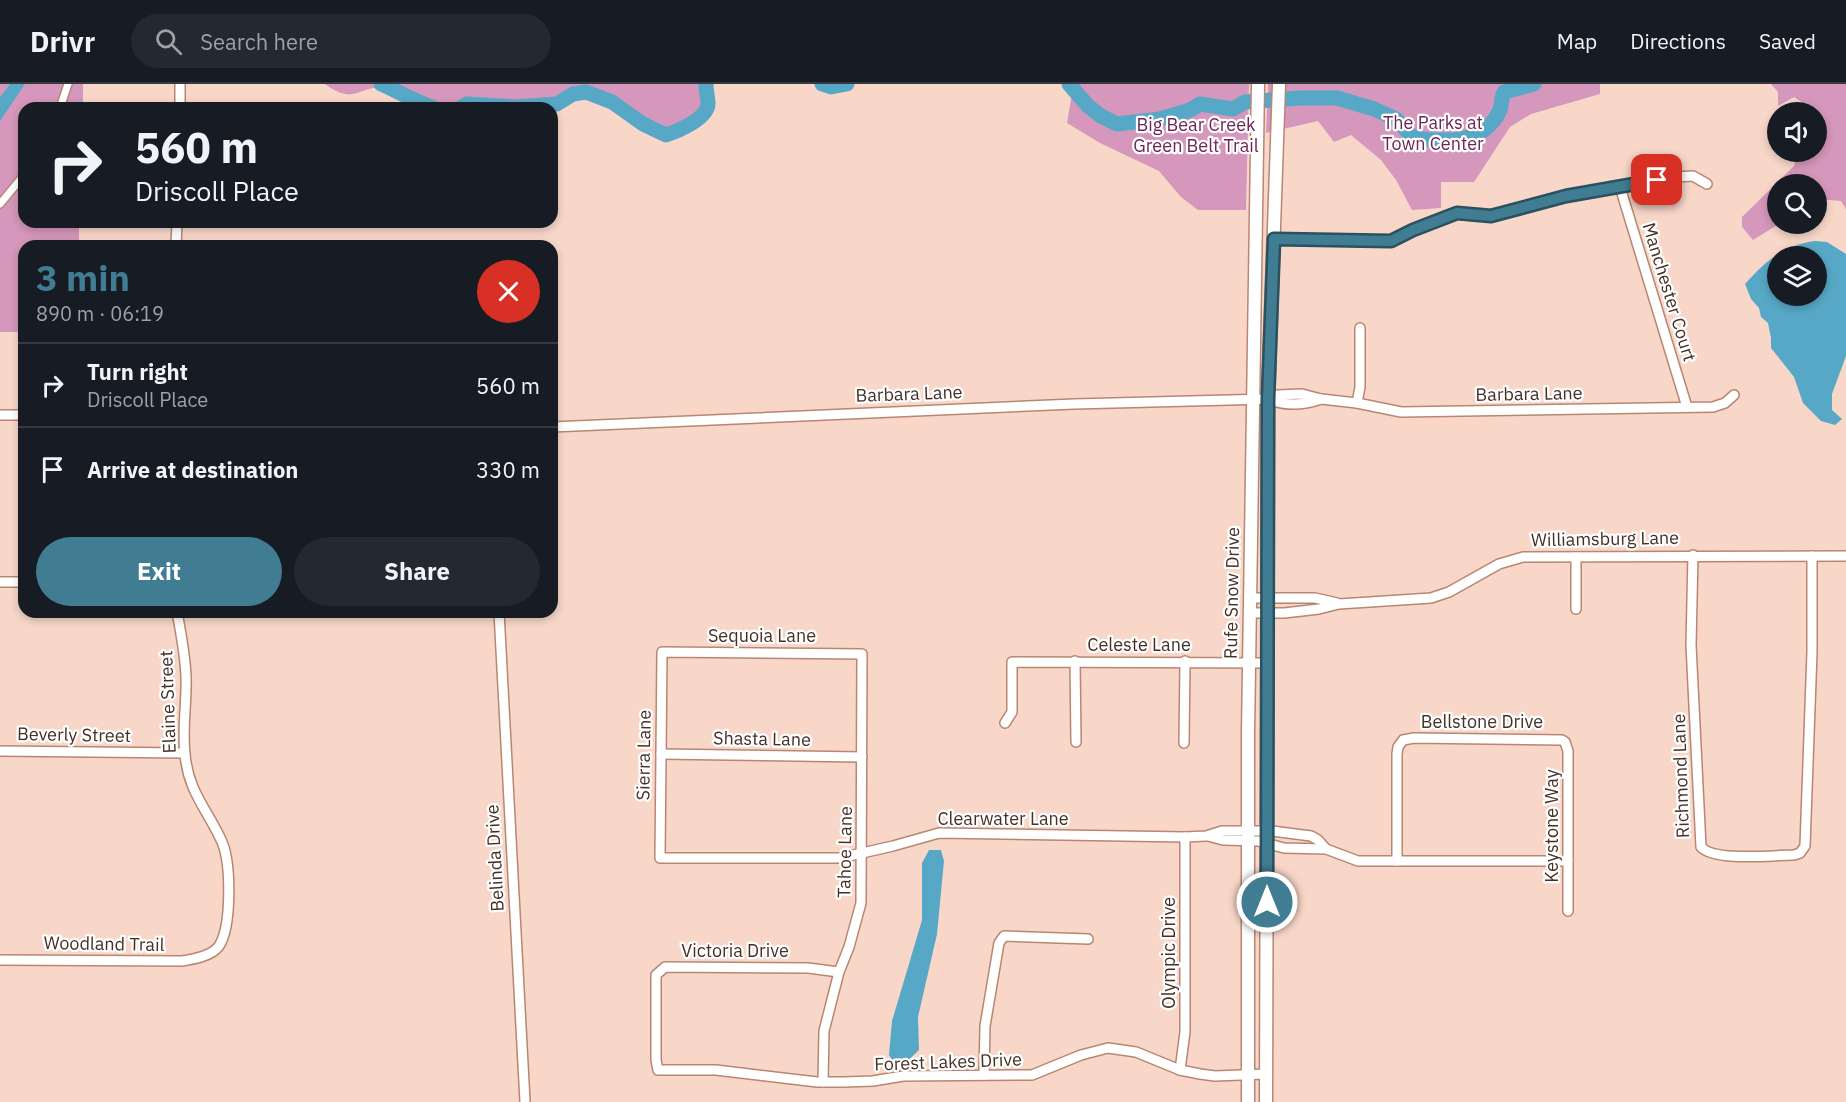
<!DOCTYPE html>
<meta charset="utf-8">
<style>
:root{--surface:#171b24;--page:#242831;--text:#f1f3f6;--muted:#9ea1a6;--line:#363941;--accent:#407d93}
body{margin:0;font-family:"IBM Plex Sans",sans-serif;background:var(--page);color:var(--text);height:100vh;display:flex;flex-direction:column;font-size:22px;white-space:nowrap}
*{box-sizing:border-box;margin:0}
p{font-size:20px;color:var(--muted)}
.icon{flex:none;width:33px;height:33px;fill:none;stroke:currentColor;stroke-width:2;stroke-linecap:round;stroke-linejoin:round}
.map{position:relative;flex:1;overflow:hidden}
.sheet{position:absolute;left:18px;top:156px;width:540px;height:378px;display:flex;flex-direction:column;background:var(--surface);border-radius:18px;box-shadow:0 3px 9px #0003}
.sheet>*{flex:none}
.banner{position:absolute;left:18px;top:18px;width:540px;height:126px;border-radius:18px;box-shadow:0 3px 9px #0003;background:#171b24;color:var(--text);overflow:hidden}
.fabs{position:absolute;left:1767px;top:18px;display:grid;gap:12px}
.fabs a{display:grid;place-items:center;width:60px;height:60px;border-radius:50%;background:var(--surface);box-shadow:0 3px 9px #0003;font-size:30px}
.pin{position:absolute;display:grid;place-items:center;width:51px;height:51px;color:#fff;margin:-26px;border-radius:12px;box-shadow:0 3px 9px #0006}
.me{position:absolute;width:66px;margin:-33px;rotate:0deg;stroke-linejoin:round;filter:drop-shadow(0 0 4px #0008)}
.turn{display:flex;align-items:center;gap:21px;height:126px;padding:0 18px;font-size:27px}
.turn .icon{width:78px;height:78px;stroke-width:2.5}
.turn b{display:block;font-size:42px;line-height:51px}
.round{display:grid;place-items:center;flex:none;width:63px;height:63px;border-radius:32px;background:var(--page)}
.headline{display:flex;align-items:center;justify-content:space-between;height:102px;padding:0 18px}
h1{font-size:36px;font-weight:700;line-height:45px;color:var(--accent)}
.button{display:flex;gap:12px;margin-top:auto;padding:12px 18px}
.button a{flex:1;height:69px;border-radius:36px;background:var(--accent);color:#fff;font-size:24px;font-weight:700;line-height:69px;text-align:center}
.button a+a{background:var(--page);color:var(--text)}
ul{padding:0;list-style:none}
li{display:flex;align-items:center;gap:18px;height:84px;padding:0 18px;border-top:2px solid var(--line)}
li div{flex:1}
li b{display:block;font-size:22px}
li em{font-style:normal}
header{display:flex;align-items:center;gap:36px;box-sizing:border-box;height:84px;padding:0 30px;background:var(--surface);border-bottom:2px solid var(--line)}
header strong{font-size:28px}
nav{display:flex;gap:33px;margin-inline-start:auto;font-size:21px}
.search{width:420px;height:54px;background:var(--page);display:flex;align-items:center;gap:15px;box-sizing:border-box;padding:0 21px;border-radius:33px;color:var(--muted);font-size:22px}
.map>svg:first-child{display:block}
</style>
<header>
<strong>Drivr</strong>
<div class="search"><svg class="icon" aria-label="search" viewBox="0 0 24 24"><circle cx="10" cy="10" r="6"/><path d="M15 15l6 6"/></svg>Search here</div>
<nav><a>Map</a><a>Directions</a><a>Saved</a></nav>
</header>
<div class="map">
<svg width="1846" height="1018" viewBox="0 0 1846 1018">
<rect width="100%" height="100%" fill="#f8d7c9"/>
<g fill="#d597bb">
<polygon points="0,0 83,0 83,24 24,24 24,138 79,138 79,162 24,162 24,248 0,248"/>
<path d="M325 0H706C706 6 708 14 708 20 707 36 679 47 666 51 638 41 618 14 588 9 574 7 566 18 553 21 527 25 500 23 474 22L467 20C438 35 415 10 387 4 357 0 357 23 325 0Z"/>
<polygon points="1069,0 1249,0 1246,126 1198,126 1181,113 1159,87 1100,59 1067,39 1073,4"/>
<polygon points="1268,0 1600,0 1600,10 1531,30 1510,43 1474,98 1441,98 1441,124 1412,126 1396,96 1381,76 1351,51 1334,58 1318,37 1266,49"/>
<polygon points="1771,0 1846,0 1846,125 1841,117 1817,115 1816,100 1778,100 1778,140 1779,140 1753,156 1742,143 1742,133 1794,82 1798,68 1816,68 1816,28 1805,28 1803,19 1794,13 1778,22 1778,8"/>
</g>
<g fill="#57a8c6" fill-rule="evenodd">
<polygon points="10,0 25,0 0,37 0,13"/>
<path d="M1815 157 1827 158 1846 170V272L1832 310V326L1842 335 1835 341 1821 337 1803 319 1794 293 1771 264V254L1768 239 1761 233 1759 224 1751 215 1745 200C1766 177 1783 161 1815 157ZM1816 172V212H1778V172Z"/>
<polygon points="929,766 941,766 944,777 937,850 918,933 919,966 903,981 894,979 889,971 892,937 922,836 922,779"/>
</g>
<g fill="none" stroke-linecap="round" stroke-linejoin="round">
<g stroke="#57a8c6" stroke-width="15">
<path d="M381 0C399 8 416 18 434 24"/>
<polyline points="822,0 831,3 847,0"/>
<path d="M1069 0 1088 22 1101 32 1117 40 1160 35 1190 26 1200 20 1233 25 1245 18 1299 14H1337L1374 25 1396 35 1413 54C1446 57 1483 62 1500 26 1502 20 1501 14 1504 8L1534 0"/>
<path d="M460 24 467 20 516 23 557 20 573 10 586 8 612 18 643 40 666 51C678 47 707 35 708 20 708 14 706 6 706 0"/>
</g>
<defs>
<g id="pedestrian">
<polyline points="60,24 68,0"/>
<polyline points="0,120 24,91"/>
</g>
<g id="minor">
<polyline points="180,24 180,0"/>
<polyline points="1620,103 1687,323"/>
<polyline points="1274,155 1391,157 1429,139 1457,129 1491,132 1566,112 1675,93 1693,92 1707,100"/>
<polyline points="176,162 177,138"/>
<polyline points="1268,315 1278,311 1302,310 1321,315 1357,319 1401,328 1713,323 1725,319 1734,311"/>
<polyline points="1357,319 1360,303 1360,244"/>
<polyline points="0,331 24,331"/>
<path d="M552 343 1074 320 1268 315C1285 322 1304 321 1321 315"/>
<path d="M1693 471 1691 561 1701 763C1715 778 1773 771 1794 771L1800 769 1805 762 1812 568V472"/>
<polyline points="1576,473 1576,525"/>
<polyline points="0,498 24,498"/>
<polyline points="1250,514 1315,514 1337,519"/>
<polyline points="499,528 525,1018"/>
<polyline points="1250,529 1284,529 1319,525 1339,520 1431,514 1449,508 1499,480 1523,473 1846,472"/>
<polyline points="1075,577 1076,658"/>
<polyline points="1005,639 1012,628 1012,578 1267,579"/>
<polyline points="1184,659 1185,577"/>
<polyline points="0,667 184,669"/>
<polyline points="661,670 862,673"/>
<polyline points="1208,752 1223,756 1258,757 1284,764 1326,765 1358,777 1568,777"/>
<polyline points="1397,777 1397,670 1398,663 1403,656 1414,654 1562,656 1565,658 1568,667 1568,827"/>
<path d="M0 876 182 877C194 875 212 872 219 862 232 842 231 779 222 758 208 726 188 708 185 670 182 644 187 617 186 592 185 570 181 549 177 528"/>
<polyline points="839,888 808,884 665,883 656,891 656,976 658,986 716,986 817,998 844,998 873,997 903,992 1032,991 1081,971 1108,964 1136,968 1180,986 1200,990 1215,992 1266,990"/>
<polyline points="1180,986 1185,948 1185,753"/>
<polyline points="984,991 985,942 999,859 1004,852 1088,855"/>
<polyline points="823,998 824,947 839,888 849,863 861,819 862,570 662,568 660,774 840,774 893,762 939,749 1185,753 1206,752 1222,747 1272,747 1311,752 1318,756 1326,765"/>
</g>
<g id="secondary">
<polyline points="1248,1018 1248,649 1258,0"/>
<polyline points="1266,1018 1268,315 1279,0"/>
</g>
</defs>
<use href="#pedestrian" stroke="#b88671" stroke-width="10"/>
<use href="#minor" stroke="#b88671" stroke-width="12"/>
<use href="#secondary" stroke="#b88671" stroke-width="15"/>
<use href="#pedestrian" stroke="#fff" stroke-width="7"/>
<use href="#minor" stroke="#fff" stroke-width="9"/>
<use href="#secondary" stroke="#fff" stroke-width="12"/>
</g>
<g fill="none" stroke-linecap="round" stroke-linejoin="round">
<defs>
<polyline id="route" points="1267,818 1268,315 1274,155 1391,157 1413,146 1457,129 1491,132 1566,112 1657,96"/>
</defs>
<use href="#route" stroke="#2a5160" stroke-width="15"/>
<use href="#route" stroke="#407d93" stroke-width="10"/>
</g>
<g text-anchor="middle" stroke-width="4.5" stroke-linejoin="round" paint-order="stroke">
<g font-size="18" fill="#6e2454" stroke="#fff">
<text x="1433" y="45">The Parks at<tspan x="1433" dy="21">Town Center</tspan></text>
<text x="1196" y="47">Big Bear Creek<tspan x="1196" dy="21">Green Belt Trail</tspan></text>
</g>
<g font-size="18" fill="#453027" stroke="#fff">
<text transform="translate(1669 208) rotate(73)" y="6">Manchester Court</text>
<text transform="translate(909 310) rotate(-2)" y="6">Barbara Lane</text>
<text transform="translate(1529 310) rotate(-1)" y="6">Barbara Lane</text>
<text transform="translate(1605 455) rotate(-1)" y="6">Williamsburg Lane</text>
<text transform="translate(1232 509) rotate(-89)" y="6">Rufe Snow Drive</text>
<text x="762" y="558">Sequoia Lane</text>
<text x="1139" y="567">Celeste Lane</text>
<text transform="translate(168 618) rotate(-92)" y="6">Elaine Street</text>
<text x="1482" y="644">Bellstone Drive</text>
<text transform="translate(74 651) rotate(1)" y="6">Beverly Street</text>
<text transform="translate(762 655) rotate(1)" y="6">Shasta Lane</text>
<text transform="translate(644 671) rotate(-89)" y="6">Sierra Lane</text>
<text transform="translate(1681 692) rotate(-92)" y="6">Richmond Lane</text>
<text x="1003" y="741">Clearwater Lane</text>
<text transform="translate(1552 742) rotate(-90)" y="6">Keystone Way</text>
<text transform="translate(845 768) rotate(-89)" y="6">Tahoe Lane</text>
<text transform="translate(495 774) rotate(-93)" y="6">Belinda Drive</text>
<text transform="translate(104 860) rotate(1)" y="6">Woodland Trail</text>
<text x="735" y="873">Victoria Drive</text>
<text transform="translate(1169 869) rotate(-90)" y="6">Olympic Drive</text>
<text transform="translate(948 978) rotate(-2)" y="6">Forest Lakes Drive</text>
</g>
</g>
</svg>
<div class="fabs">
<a><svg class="icon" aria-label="sound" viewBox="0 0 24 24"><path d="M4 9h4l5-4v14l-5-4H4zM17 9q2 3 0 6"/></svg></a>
<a><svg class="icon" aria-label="search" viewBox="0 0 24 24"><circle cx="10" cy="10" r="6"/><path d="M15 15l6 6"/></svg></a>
<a><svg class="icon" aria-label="layers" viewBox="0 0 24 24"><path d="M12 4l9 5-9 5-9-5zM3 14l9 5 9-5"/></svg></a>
</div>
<div class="pin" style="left:1657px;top:96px;background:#d93025"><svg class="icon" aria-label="arrive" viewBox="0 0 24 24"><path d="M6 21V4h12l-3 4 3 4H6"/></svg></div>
<svg class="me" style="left:1267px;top:818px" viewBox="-20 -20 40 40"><circle r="17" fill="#407d93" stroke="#fff" stroke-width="3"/><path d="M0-11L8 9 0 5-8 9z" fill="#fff"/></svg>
<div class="banner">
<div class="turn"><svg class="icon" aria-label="right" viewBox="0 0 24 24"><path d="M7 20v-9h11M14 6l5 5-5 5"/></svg><div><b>560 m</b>Driscoll Place</div></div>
</div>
<section class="sheet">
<div class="headline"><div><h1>3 min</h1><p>890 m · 06:19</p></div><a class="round" style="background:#d93025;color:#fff"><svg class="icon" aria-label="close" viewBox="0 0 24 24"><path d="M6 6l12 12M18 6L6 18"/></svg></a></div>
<ul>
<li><svg class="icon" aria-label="right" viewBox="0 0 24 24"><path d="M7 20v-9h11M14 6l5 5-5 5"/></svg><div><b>Turn right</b><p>Driscoll Place</p></div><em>560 m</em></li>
<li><svg class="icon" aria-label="arrive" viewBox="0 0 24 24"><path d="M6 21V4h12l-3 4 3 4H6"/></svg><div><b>Arrive at destination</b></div><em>330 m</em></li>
</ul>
<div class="button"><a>Exit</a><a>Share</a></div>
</section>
</div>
